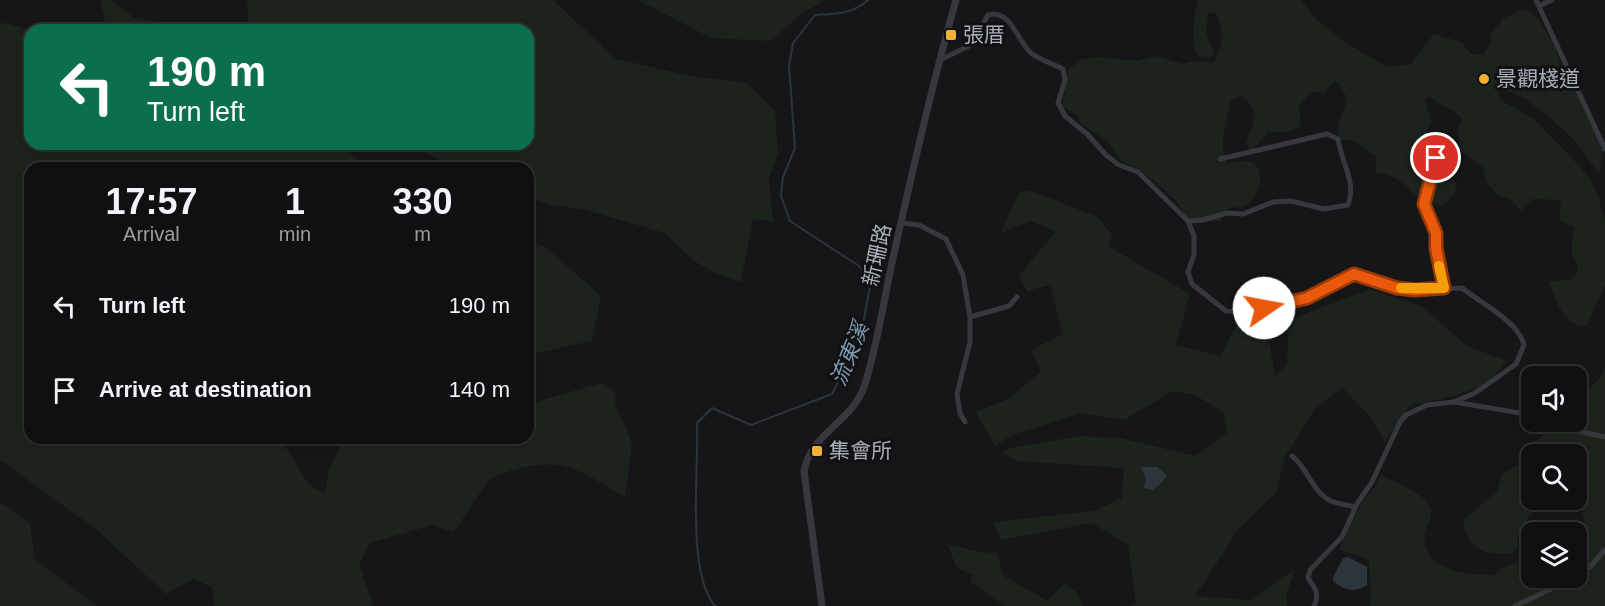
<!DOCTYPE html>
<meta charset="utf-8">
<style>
:root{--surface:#101012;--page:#19191b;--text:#f1f3f6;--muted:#9c9d9f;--line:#303032}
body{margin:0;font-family:Arial,"Noto Sans TC",sans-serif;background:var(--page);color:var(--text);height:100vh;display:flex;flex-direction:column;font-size:22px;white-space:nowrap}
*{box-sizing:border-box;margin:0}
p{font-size:20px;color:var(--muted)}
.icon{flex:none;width:33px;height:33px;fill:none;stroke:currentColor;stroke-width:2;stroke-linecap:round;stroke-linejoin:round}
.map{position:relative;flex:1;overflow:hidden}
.details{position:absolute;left:24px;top:162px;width:510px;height:282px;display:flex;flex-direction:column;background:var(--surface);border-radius:18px;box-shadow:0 3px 9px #0003,0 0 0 2px var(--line)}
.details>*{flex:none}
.banner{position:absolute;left:24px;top:24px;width:510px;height:126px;border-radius:18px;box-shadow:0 3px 9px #0003,0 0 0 2px var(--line);background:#0b6e4f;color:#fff;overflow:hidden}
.tools{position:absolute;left:1521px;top:366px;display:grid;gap:12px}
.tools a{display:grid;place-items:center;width:66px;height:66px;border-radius:12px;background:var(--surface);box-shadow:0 3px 9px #0003,0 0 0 2px var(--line);font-size:30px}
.pin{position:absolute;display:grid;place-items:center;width:51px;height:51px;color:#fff;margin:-26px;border:3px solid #fff;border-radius:50%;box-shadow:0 2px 6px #0007}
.me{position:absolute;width:66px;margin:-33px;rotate:78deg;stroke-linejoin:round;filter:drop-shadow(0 0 4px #0008)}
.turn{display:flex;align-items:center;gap:21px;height:126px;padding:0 24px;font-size:27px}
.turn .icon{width:78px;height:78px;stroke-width:2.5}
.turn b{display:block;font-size:42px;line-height:51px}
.eta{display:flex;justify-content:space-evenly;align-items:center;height:102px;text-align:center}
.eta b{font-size:36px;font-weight:800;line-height:42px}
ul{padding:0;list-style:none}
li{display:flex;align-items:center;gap:18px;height:84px;padding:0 24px}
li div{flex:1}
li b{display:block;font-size:22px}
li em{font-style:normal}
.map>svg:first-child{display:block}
</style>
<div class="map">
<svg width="1605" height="606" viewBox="0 0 1605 606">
<rect width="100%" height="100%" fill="#161618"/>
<g fill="#1c231d">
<polygon points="100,0 112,0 134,18 184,25 202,30 107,30"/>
<polygon points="247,0 553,0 616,59 691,76 747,83 775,110 778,154 769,178 773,222 753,219 741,282 715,273 694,261 665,233 586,210 549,204 528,197 528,168 457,168 406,144 528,144 528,30 241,30 248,19"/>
<polygon points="638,0 825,0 801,14 771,41 711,38"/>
<path d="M1198 0H1301L1315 18 1340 39 1387 67 1411 64 1434 34 1461 42 1471 54H1483L1490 45 1491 33 1504 18 1522 10 1529 11 1541 23 1555 47 1562 73 1585 107 1604 147 1599 173C1590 162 1582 149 1573 139 1559 125 1517 86 1499 90L1498 94 1502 101 1534 119 1571 157 1590 178 1598 196 1605 221V285L1587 326C1564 327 1557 302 1549 284L1551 281 1571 280 1577 274 1578 267 1572 253 1573 227 1559 220 1561 200 1532 199 1520 211 1512 200 1497 195 1487 183 1483 167 1461 151 1458 130 1462 120C1457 109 1438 105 1429 96L1425 100 1431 121 1421 147 1436 170 1440 167 1456 183 1455 194 1443 206C1437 205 1429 204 1424 201 1403 188 1406 178 1376 172V156L1352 140H1341C1332 125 1345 113 1347 98L1338 82 1334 81 1325 92 1310 93 1299 107 1301 126 1287 132H1268L1251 152 1246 142C1254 125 1260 107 1241 96L1230 101C1228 124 1217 141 1227 163 1234 162 1243 160 1250 162 1268 166 1259 198 1247 205 1243 208 1234 207 1229 208L1220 221 1201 222 1186 217 1176 201 1144 172 1120 160 1107 141 1082 124 1075 114 1062 107 1068 70 1080 60 1096 57 1137 61 1156 56 1183 64 1194 61 1214 63C1223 44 1224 33 1217 14L1208 12 1206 35 1214 52 1212 56 1205 58 1198 56C1190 40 1194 17 1198 0Z"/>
<path d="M5 23 30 30V144H341L360 162 383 163 389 168H30V438H276C297 450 297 485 325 493L329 470 344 438H438L445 445 457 438H528V404L602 383 616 393 615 403 632 443 625 497C607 487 587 473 567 467 547 460 503 469 487 482L454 532 432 525 370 543 359 564 373 606H214L212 587 193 579 166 594 97 530 0 460V24Z"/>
<polygon points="1028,190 1096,216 1112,234 1108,246 1190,294 1176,345 1221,356 1241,315 1266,322 1275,376 1287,365 1289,320 1370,289 1423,307 1465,345 1507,361 1484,386 1442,399 1410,405 1385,442 1371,418 1342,387 1314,410 1285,457 1276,493 1238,530 1195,596 1251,600 1295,569 1286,596 1287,606 1130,606 1136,603 1128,545 1092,523 1001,540 994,522 1094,511 1122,498 1124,468 1017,461 1002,453 1009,448 1081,436 1120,438 1195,456 1227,433 1223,412 1195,395 1173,391 1124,420 1081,413 1012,435 995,446 976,412 1008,399 1041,372 1031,350 1063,334 1050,285 1027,291 1019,276 1056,231 1030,221 1000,234 1019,193"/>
<polygon points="528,240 545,247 601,296 592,341 528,355"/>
<path d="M1605 367V606H1370L1371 590 1369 560 1339 549 1363 501 1374 489 1380 475C1393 482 1425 493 1430 507 1434 515 1427 525 1425 533 1419 571 1468 574 1494 575L1500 569 1531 558 1532 578H1576L1577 538 1584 520 1577 490 1576 454H1532V500H1543C1534 517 1513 527 1518 548L1513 553C1484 556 1469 551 1463 520L1497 492 1502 475 1530 457 1535 443 1546 431 1547 423 1576 422 1577 393C1588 389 1603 380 1605 367Z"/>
<polygon points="0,502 30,523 35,560 97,606 0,606"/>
<polygon points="947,544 983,553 996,552 1004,576 1047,601 1064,584 1077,592 1082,605 1086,606 1005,606 970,582 973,575 957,568"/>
</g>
<g fill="#2c353c">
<polygon points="1141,467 1157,467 1167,475 1163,481 1153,490 1144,488 1146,479"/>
<path d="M1348 557 1367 567V585C1353 593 1346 591 1333 581V577L1343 558Z"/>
</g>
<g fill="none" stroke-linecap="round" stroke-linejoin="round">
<path stroke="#2c353c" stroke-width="2" d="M715 606C686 572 699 468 697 423L712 408 751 425 832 394 861 335 871 281 859 266 790 221 781 196 783 177 795 148 789 66 793 43 815 15C835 14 853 14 868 0"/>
<g stroke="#37383d" stroke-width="5">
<polyline points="1536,0 1605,149"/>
<polyline points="1539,6 1552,0"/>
<path d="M940 60 971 45 988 15C1012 9 1017 42 1032 54 1041 60 1053 64 1063 69L1065 80 1058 103 1065 116 1087 134 1106 155 1119 165 1138 172 1188 221 1194 236V255L1188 272 1192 284 1226 311 1241 312 1287 305 1307 298 1354 274C1370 276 1384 285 1399 288 1420 292 1441 288 1462 288 1481 303 1519 322 1524 345L1516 364 1475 393 1454 402 1427 405 1406 415 1400 422 1372 482 1358 502 1342 537 1310 570 1308 578C1315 588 1320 594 1314 606"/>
<polyline points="1436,158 1424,204 1436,233 1436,248 1444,288"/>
<path d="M1188 221 1203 220 1227 213 1243 214 1273 202 1291 201 1324 209 1348 205C1357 182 1341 162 1338 139L1327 134 1220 159"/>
<polyline points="901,223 919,225 946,239 963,275 970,317 970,342 957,394 960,413 965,422"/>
<polyline points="970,317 1009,306 1017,297"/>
<polyline points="1454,402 1532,415"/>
<polyline points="1550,422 1569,429 1605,437"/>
<path d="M1292 456C1308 468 1312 492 1331 501 1338 504 1348 505 1355 507"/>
<polyline points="1576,576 1590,567 1605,550"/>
<polyline points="1515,606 1574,578"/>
</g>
<path stroke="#37383d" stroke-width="7" d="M822 606 804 471C811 433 851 423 864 387 877 348 884 299 893 258 912 172 932 85 956 0"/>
</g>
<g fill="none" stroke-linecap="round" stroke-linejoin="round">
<defs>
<polyline id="route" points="1264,308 1307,298 1354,274 1397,288 1414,290 1444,288 1436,248 1436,233 1424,204 1436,158"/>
</defs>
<use href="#route" stroke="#983908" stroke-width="15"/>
<use href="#route" stroke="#ea580c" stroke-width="10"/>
<polyline stroke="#f59e0b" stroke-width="10" points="1401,288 1444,288 1439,266"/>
</g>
<g fill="#f2b134" stroke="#111113" stroke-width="2">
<rect x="945" y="29" width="12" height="12" rx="3"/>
<circle cx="1484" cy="79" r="6"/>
<rect x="811" y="445" width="12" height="12" rx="3"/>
</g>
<g text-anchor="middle" stroke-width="6" stroke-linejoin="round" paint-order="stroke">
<g font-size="21" fill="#a8adb8" stroke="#111113" text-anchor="start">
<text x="963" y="42">張厝</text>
<text x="1496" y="86">景觀棧道</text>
<text x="829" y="458">集會所</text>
</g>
<g font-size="21" fill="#a8adb8" stroke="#111113">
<text transform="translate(877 255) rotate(-77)" y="7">新珊路</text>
</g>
<g font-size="22" font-style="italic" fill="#7f9bb3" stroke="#111113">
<text transform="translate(849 354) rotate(-68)" y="8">流東溪</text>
</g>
</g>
</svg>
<div class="tools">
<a><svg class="icon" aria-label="sound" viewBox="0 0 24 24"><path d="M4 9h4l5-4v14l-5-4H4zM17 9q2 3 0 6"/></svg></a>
<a><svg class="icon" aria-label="search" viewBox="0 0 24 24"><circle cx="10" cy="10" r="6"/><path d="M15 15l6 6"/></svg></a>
<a><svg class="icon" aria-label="layers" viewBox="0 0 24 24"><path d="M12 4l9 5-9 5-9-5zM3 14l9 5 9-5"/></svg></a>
</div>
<div class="pin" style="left:1436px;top:158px;background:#d93025"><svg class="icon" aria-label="arrive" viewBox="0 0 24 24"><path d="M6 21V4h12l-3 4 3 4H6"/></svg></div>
<svg class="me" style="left:1264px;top:308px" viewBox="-20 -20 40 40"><circle r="19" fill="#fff"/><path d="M0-13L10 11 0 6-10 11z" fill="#ea580c"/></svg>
<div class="banner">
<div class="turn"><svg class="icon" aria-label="left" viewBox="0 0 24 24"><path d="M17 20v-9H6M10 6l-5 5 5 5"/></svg><div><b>190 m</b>Turn left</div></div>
</div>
<section class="details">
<div class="eta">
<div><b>17:57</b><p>Arrival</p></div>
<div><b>1</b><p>min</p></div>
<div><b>330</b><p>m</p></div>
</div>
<ul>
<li><svg class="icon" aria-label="left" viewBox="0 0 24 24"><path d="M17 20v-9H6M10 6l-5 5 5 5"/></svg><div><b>Turn left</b></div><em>190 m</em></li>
<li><svg class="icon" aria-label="arrive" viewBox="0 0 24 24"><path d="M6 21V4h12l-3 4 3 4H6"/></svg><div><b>Arrive at destination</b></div><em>140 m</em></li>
</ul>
</section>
</div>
